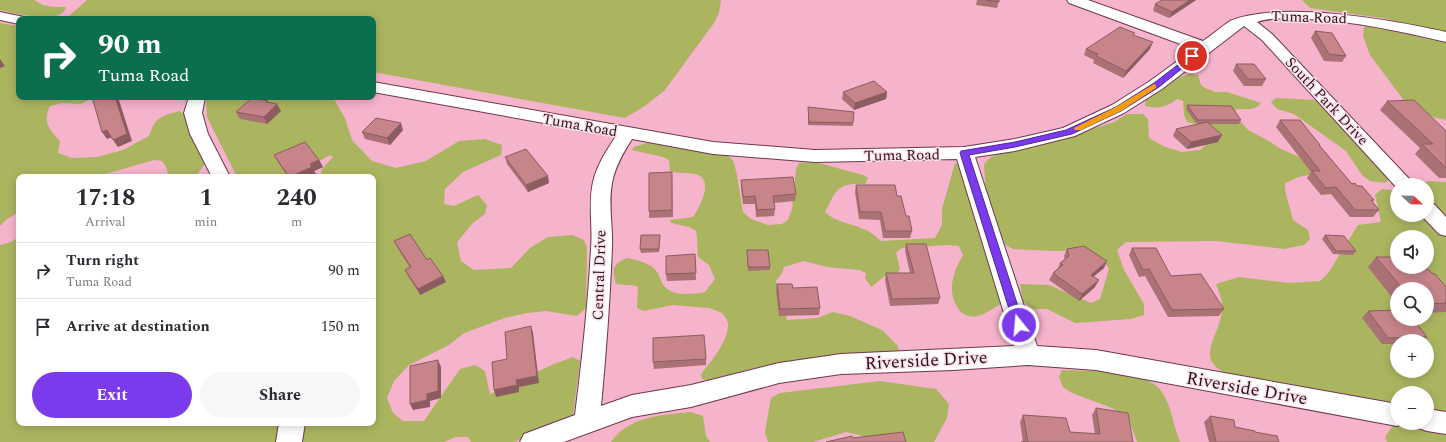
<!DOCTYPE html>
<meta charset="utf-8">
<style>
:root{--surface:#fff;--page:#f7f7f7;--text:#2b2b33;--muted:#7c7c81;--line:#e1e1e2;--accent:#7c3aed}
body{margin:0;font-family:Spectral,serif;background:var(--page);color:var(--text);height:100vh;display:flex;flex-direction:column;font-size:15px;white-space:nowrap}
*{box-sizing:border-box;margin:0}
p{font-size:13px;color:var(--muted)}
.icon{flex:none;width:22px;height:22px;fill:none;stroke:currentColor;stroke-width:2;stroke-linecap:round;stroke-linejoin:round}
.map{position:relative;flex:1;overflow:hidden}
.details{position:absolute;left:16px;top:174px;width:360px;height:252px;display:flex;flex-direction:column;background:var(--surface);border-radius:8px;box-shadow:0 2px 10px #0003}
.details>*{flex:none}
.top-card{position:absolute;left:16px;top:16px;width:360px;height:84px;border-radius:8px;box-shadow:0 2px 10px #0003;background:#0b6e4f;color:#fff;overflow:hidden}
.needle{width:26px;rotate:112deg}
.buttons{position:absolute;left:1390px;top:178px;display:grid;gap:8px}
.buttons a{display:grid;place-items:center;width:44px;height:44px;border-radius:50%;background:var(--surface);box-shadow:0 2px 10px #0003;font-size:20px}
.pin{position:absolute;display:grid;place-items:center;width:34px;height:34px;color:#fff;margin:-17px;border:2px solid #fff;border-radius:50%;box-shadow:0 1px 4px #0007}
.me{position:absolute;width:44px;margin:-22px;rotate:343deg;stroke-linejoin:round;filter:drop-shadow(0 0 3px #0008)}
.turn{display:flex;align-items:center;gap:14px;height:84px;padding:0 16px;font-size:18px}
.turn .icon{width:52px;height:52px;stroke-width:2.5}
.turn b{display:block;font-size:28px;line-height:34px}
.eta{display:flex;justify-content:space-evenly;align-items:center;height:68px;text-align:center}
.eta b{font-size:24px;font-weight:700;line-height:28px}
.cta{display:flex;gap:8px;margin-top:auto;padding:8px 16px}
.cta a{flex:1;height:46px;border-radius:24px;background:var(--accent);color:#fff;font-size:16px;font-weight:700;line-height:46px;text-align:center}
.cta a+a{background:var(--page);color:var(--text)}
ul{padding:0;list-style:none}
li{display:flex;align-items:center;gap:12px;height:56px;padding:0 16px;border-top:1px solid var(--line)}
li div{flex:1}
li b{display:block;font-size:15px}
li em{font-style:normal}
.map>svg:first-child{display:block}
</style>
<div class="map">
<svg width="1446" height="442" viewBox="0 0 1446 442">
<rect width="100%" height="100%" fill="#f5b3cc"/>
<g fill="#abb560" fill-rule="evenodd">
<path d="M0 0H34L43 5 53 7H66C62 26 14 13 0 10Z"/>
<polygon points="87,0 721,0 719,13 714,23 665,90 645,106 625,118 373,72 373,19 68,19 68,17"/>
<polygon points="1302,0 1446,0 1446,33 1382,18 1310,8"/>
<path d="M0 23 19 26V97H96L80 104 62 103 50 106C42 122 50 130 60 141L58 153 72 158 97 157 123 150 149 136C156 116 160 117 179 111L185 115 208 160 195 177H169L166 167 162 161 154 160 95 177H19V212L7 219 0 226Z"/>
<polygon points="1366,26 1377,26 1446,41 1446,120 1428,116 1405,102 1370,55 1363,36 1364,28"/>
<path d="M1190 74 1198 75 1201 85 1205 88 1215 92H1227L1261 103C1256 111 1244 109 1236 109V116L1248 130 1269 141 1281 149 1304 159 1317 173 1299 177 1285 183C1284 195 1291 208 1293 220L1308 230 1310 239 1304 245 1284 249 1217 241 1126 242 1117 250 1124 270 1144 304V315L1131 319 1075 323 1047 309H1033L1023 301 1020 284 1049 285 1091 303 1100 299 1109 269 1102 258 1084 250 1055 251 1013 249 1002 243 986 192 984 164 991 157 1000 153 1029 147 1099 127 1114 122 1127 114H1143L1148 119 1149 138 1165 147 1182 152 1200 150 1218 135 1206 126 1187 122 1184 115 1183 101 1177 99C1167 107 1158 109 1145 106L1146 99 1179 77Z"/>
<polygon points="209,97 327,97 334,99 345,118 352,140 372,161 396,168 426,161 459,141 485,139 502,145 501,155 463,172 445,189 444,204 454,206 478,195 487,205 485,214 473,223 457,242 461,261 474,270 511,268 530,248 548,237 572,235 584,240 587,247 586,308 577,316 546,311 527,313 505,318 464,333 449,345 409,365 394,381 387,398 393,413 403,421 424,421 460,369 475,365 485,371 490,394 554,364 573,357 580,361 573,416 568,422 514,442 471,442 468,437 456,437 444,442 294,442 297,423 373,423 373,177 320,177 322,169 333,157 330,155 291,177 237,177 207,117 206,99"/>
<polygon points="1276,98 1316,100 1324,104 1384,171 1388,180 1386,183 1370,181 1362,175 1346,151 1294,114 1277,109 1271,102"/>
<path d="M650 142 724 153 733 160 737 175 743 212 751 219 768 225 782 224 788 220 792 209 796 169 799 163 815 162 863 175 868 178 865 184C838 183 837 188 825 212 837 223 851 223 866 230 871 232 876 237 881 241L935 238 942 225V209L955 163 961 165 1005 301C999 305 984 315 978 316 972 318 963 315 959 310 946 292 953 272 963 255L959 246 946 245 902 248 896 252 900 269 897 274 885 276 871 287 865 278 866 273 859 270 827 267 804 261 784 267 782 273 776 281 787 320 817 318 833 312 850 316 882 330 898 346 899 352 710 381 702 379 701 374C711 362 729 340 728 324 728 320 724 316 722 313L709 308 673 305 644 311 637 308 638 287C631 284 624 286 616 284 612 270 612 264 627 258 636 260 652 263 657 272 661 278 662 287 669 290 679 296 694 294 705 292L715 279 709 265 698 257C697 248 698 240 696 231L689 227 671 223 670 220 693 217C699 208 714 182 698 175 691 172 678 174 670 171L669 160 663 157 632 150 634 147Z"/>
<polygon points="1429,181 1446,182 1446,223 1427,203 1427,185 1417,185"/>
<path d="M1382 189 1397 191V215H1427L1446 236V412L1427 410V393H1397V407L1233 376C1187 360 1224 335 1222 305 1222 298 1218 290 1216 284L1239 277 1289 283 1320 281 1329 272 1358 225 1381 222 1375 195ZM1397 237H1427V267H1397ZM1397 289H1427V319H1397ZM1397 341H1427V371H1397Z"/>
<polygon points="19,237 19,423 285,423 281,442 0,442 0,245 11,242"/>
<path d="M1062 370C1086 371 1149 370 1162 392 1172 407 1173 426 1180 442H1137L1128 417 1112 408 1072 393 1063 387 1059 377Z"/>
<polygon points="880,381 936,389 949,404 947,418 934,442 862,442 863,436 846,432 813,442 768,442 765,432 771,398 780,393"/>
<path d="M691 412 703 416 706 436 710 442H611C629 416 662 415 691 412Z"/>
<polygon points="1393,425 1446,434 1446,442 1387,442 1385,437"/>
</g>
<g fill="none" stroke-linecap="round" stroke-linejoin="round">
<defs>
<g id="minor">
<path d="M1067 0H1088L1203 41C1212 35 1221 27 1230 21 1279 0 1393 20 1446 32V42C1399 31 1354 21 1306 19 1290 18 1272 17 1257 22L1272 34 1415 185H1397V188L1262 40 1244 26 1162 89 1124 113 1075 136 1015 151 975 157 1037 346 1096 350 1397 404V423H1405L1397 426 1096 370 1028 365 953 370 841 374 779 383 691 407 632 417 564 442H520L524 434 575 415C582 360 588 305 591 249 593 227 588 204 593 182 597 165 606 151 616 136L373 92V82L713 142 815 150 964 147 1015 139 1063 128 1112 105 1150 81 1194 49 1069 3ZM632 139 713 154 815 162 957 159 1014 346 841 354 779 363 691 385 632 395 601 406C606 353 610 301 612 247 613 226 608 205 612 183 615 167 623 153 632 139Z"/>
<polygon points="0,12 24,17 26,19 19,19 19,24 0,20"/>
<polygon points="189,97 205,97 202,113 208,134 230,177 212,177 190,134 184,113"/>
<polygon points="1427,202 1434,204 1446,217 1446,236 1439,234 1421,215 1427,215"/>
<polygon points="1427,409 1446,412 1446,434 1427,431 1418,428 1416,423 1427,423"/>
<polygon points="279,423 305,423 302,442 276,442"/>
</g>
</defs>
<use href="#minor" stroke="#6e374e" stroke-width="2"/>
<use href="#minor" fill="#fff" fill-rule="evenodd"/>
</g>
<g fill="#ab7276">
<polygon points="977,0 999,0 997,8 976,5"/>
<polygon points="1162,0 1196,0 1169,18 1153,11 1155,4"/>
<polygon points="1315,31 1346,56 1342,62 1324,61 1311,38"/>
<polygon points="1134,35 1150,49 1123,78 1093,63 1094,60 1084,55 1086,49"/>
<polygon points="1236,64 1266,79 1262,86 1244,86 1233,71"/>
<polygon points="843,92 887,92 886,99 854,110 842,99"/>
<polygon points="1387,101 1446,131 1446,178 1439,178 1415,154 1420,148 1380,110"/>
<polygon points="1187,105 1241,120 1239,124 1209,124 1218,142 1187,149 1173,136 1176,129 1201,124 1196,123 1186,109"/>
<polygon points="808,107 853,123 853,126 808,125"/>
<polygon points="281,111 267,124 240,119 236,112"/>
<polygon points="1280,120 1320,145 1320,146 1352,184 1357,186 1374,200 1372,202 1379,210 1373,217 1350,217 1331,194 1321,195 1307,178 1311,172 1276,127"/>
<polygon points="403,130 390,145 365,139 362,132"/>
<polygon points="274,155 319,160 323,167 314,171 316,174 309,177 288,177 278,162"/>
<polygon points="505,157 549,183 528,192 507,164"/>
<polygon points="672,172 673,217 649,218 649,211"/>
<polygon points="741,180 796,194 795,201 774,203 775,209 774,216 756,217 755,204 743,204 741,187"/>
<polygon points="856,185 897,196 912,231 910,238 883,238 880,220 859,219 855,192"/>
<polygon points="660,235 659,252 641,253 640,249"/>
<polygon points="1325,235 1356,251 1353,255 1333,254 1322,239"/>
<polygon points="394,241 446,282 420,295 408,276 405,270 410,268 397,247"/>
<polygon points="906,244 940,298 938,304 890,306 885,280 886,273 910,273 905,251"/>
<polygon points="1132,248 1171,276 1224,309 1219,316 1168,317 1145,276 1139,277 1129,255"/>
<polygon points="1067,249 1104,268 1094,276 1095,287 1079,301 1049,280 1053,273 1058,268 1060,263 1065,260 1064,256"/>
<polygon points="695,254 696,280 667,281 666,274"/>
<polygon points="747,254 770,267 770,270 748,271"/>
<polygon points="1376,257 1425,269 1433,274 1446,287 1446,312 1427,313 1427,289 1397,289 1397,304 1368,267"/>
<polygon points="777,284 793,288 820,308 819,315 779,316 776,291"/>
<polygon points="1368,311 1427,337 1423,341 1397,341 1397,344 1382,344 1362,318"/>
<polygon points="706,359 706,365 654,369 653,362"/>
<polygon points="1096,408 1133,442 1023,442 1020,422 1023,415 1070,432 1095,434 1092,415"/>
<polygon points="1210,416 1235,427 1255,432 1279,442 1209,442 1204,422"/>
</g>
<g fill="#8b5c60">
<polygon points="1190,0 1196,0 1169,18 1172,12"/>
<polygon points="1153,42 1150,49 1123,78 1126,71"/>
<polygon points="0,59 5,66 0,68"/>
<polygon points="887,92 886,99 854,110 855,103"/>
<polygon points="115,97 118,97 132,141 118,147 113,140"/>
<polygon points="277,104 281,111 267,124 264,117"/>
<polygon points="401,123 403,130 390,145 387,138"/>
<polygon points="107,130 112,137 107,139 102,132"/>
<polygon points="1222,135 1218,142 1187,149 1191,142"/>
<polygon points="319,160 323,167 314,171 316,174 309,177 290,177 310,164"/>
<polygon points="548,176 549,183 528,192 526,185"/>
<polygon points="1107,261 1104,268 1087,282 1091,275"/>
<polygon points="443,276 446,282 420,295 418,289"/>
<polygon points="1099,280 1095,287 1079,301 1082,294"/>
<polygon points="531,326 533,333 539,383 519,387 519,392 496,397 494,390"/>
<polygon points="438,360 441,367 441,398 430,401 430,407 413,410 410,404 427,394"/>
</g>
<g fill="#c78489" stroke="#8b5c60">
<polygon points="986,0 999,0 999,2"/>
<polygon points="1162,0 1190,0 1172,12 1155,4"/>
<polygon points="1120,27 1135,33 1133,35 1153,42 1126,71 1096,56 1098,54 1086,49"/>
<polygon points="1315,31 1332,33 1346,56 1329,54"/>
<polygon points="1236,64 1254,64 1266,79 1248,79"/>
<polygon points="874,81 887,92 855,103 843,92"/>
<polygon points="92,97 115,97 127,134 113,140 107,130 102,132"/>
<polygon points="252,98 268,101 266,102 277,104 264,117 236,112"/>
<polygon points="1414,100 1446,131 1446,168 1422,144 1433,144 1387,101"/>
<polygon points="1187,105 1231,106 1241,120 1198,120"/>
<polygon points="808,107 854,112 853,123 809,122"/>
<polygon points="376,118 401,123 387,138 362,132"/>
<polygon points="1280,120 1300,120 1320,145 1319,145 1352,184 1355,183 1357,186 1362,186 1374,200 1371,200 1379,210 1355,210 1336,187 1326,188 1312,171 1320,171"/>
<polygon points="1207,122 1222,135 1191,142 1176,129"/>
<polygon points="305,142 319,160 310,164 312,167 289,177 274,155"/>
<polygon points="526,149 548,176 526,185 505,157"/>
<polygon points="672,172 672,210 649,211 649,173"/>
<polygon points="793,177 796,194 773,196 775,209 757,210 755,196 743,197 741,180"/>
<polygon points="856,185 895,185 897,196 901,196 906,216 909,216 912,231 885,231 881,212 860,212"/>
<polygon points="410,234 427,260 430,258 443,276 418,289 405,270 411,267 394,241"/>
<polygon points="641,235 660,235 659,249 640,249"/>
<polygon points="1325,235 1344,236 1356,251 1336,251"/>
<polygon points="906,244 926,244 940,298 892,299 886,273 914,273"/>
<polygon points="1084,246 1107,261 1091,275 1099,280 1082,294 1053,273 1063,265 1060,263 1069,256 1067,249"/>
<polygon points="1132,248 1156,248 1171,276 1201,274 1224,309 1172,310 1149,269 1143,270"/>
<polygon points="747,250 768,250 770,267 748,267"/>
<polygon points="695,254 696,273 666,274 666,256"/>
<polygon points="1376,257 1397,257 1397,267 1423,267 1425,269 1428,269 1433,274 1435,274 1446,287 1446,303 1427,304 1427,289 1403,289"/>
<polygon points="777,284 792,284 793,288 817,287 820,308 780,309"/>
<polygon points="1397,310 1397,319 1413,319 1427,337 1388,338 1368,311"/>
<polygon points="531,326 537,376 516,380 517,385 494,390 492,362 507,359 505,332"/>
<polygon points="704,335 706,359 653,362 653,338"/>
<polygon points="438,360 438,391 427,394 427,400 410,404 410,366"/>
<polygon points="1096,408 1128,413 1133,442 1021,442 1028,442 1023,415 1066,418 1070,432 1100,434"/>
<polygon points="1210,416 1234,420 1235,427 1255,431 1255,432 1277,436 1279,442 1216,442"/>
<polygon points="903,432 906,442 826,442 852,436 853,438"/>
</g>
<polygon fill="#7c3aed" stroke="#51269a" points="1192,54 1196,56 1195,58 1159,87 1121,111 1072,134 1015,147 969,155 1024,325 1022,328 1019,329 1015,328 960,153 961,151 1015,142 1066,130 1116,107 1154,83"/>
<polygon fill="#f59e0b" points="1154,84 1156,85 1156,88 1121,111 1081,130 1075,130 1074,128 1116,107"/>
<g text-anchor="middle" stroke-width="3" stroke-linejoin="round" paint-order="stroke">
<g font-size="15" fill="#29121c" stroke="#fde1eb">
<text transform="translate(1309 17) rotate(2)" y="5">Tuma Road</text>
<text transform="translate(1327 101) rotate(47)" y="5">South Park Drive</text>
<text transform="translate(580 125) rotate(10)" y="5">Tuma Road</text>
<text transform="translate(902 155) rotate(-1)" y="5">Tuma Road</text>
<text transform="translate(599 275) rotate(-88)" y="5">Central Drive</text>
</g>
<g font-size="18" fill="#29121c" stroke="#fde1eb">
<text transform="translate(926 360) rotate(-3)" y="6">Riverside Drive</text>
<text transform="translate(1247 388) rotate(10)" y="6">Riverside Drive</text>
</g>
</g>
</svg>
<div class="buttons">
<a><svg class="needle" viewBox="-14 -14 28 28"><path d="M0-13l5 13h-10z" fill="#e53935"/><path d="M0 13l5-13h-10z" fill="#7c7c81"/></svg></a>
<a><svg class="icon" aria-label="sound" viewBox="0 0 24 24"><path d="M4 9h4l5-4v14l-5-4H4zM17 9q2 3 0 6"/></svg></a>
<a><svg class="icon" aria-label="search" viewBox="0 0 24 24"><circle cx="10" cy="10" r="6"/><path d="M15 15l6 6"/></svg></a>
<a>+</a>
<a>−</a>
</div>
<div class="pin" style="left:1192px;top:56px;background:#d93025"><svg class="icon" aria-label="arrive" viewBox="0 0 24 24"><path d="M6 21V4h12l-3 4 3 4H6"/></svg></div>
<svg class="me" style="left:1019px;top:325px" viewBox="-20 -20 40 40"><circle r="17" fill="#7c3aed" stroke="#fff" stroke-width="3"/><path d="M0-11L8 9 0 5-8 9z" fill="#fff"/></svg>
<div class="top-card">
<div class="turn"><svg class="icon" aria-label="right" viewBox="0 0 24 24"><path d="M7 20v-9h11M14 6l5 5-5 5"/></svg><div><b>90 m</b>Tuma Road</div></div>
</div>
<section class="details">
<div class="eta">
<div><b>17:18</b><p>Arrival</p></div>
<div><b>1</b><p>min</p></div>
<div><b>240</b><p>m</p></div>
</div>
<ul>
<li><svg class="icon" aria-label="right" viewBox="0 0 24 24"><path d="M7 20v-9h11M14 6l5 5-5 5"/></svg><div><b>Turn right</b><p>Tuma Road</p></div><em>90 m</em></li>
<li><svg class="icon" aria-label="arrive" viewBox="0 0 24 24"><path d="M6 21V4h12l-3 4 3 4H6"/></svg><div><b>Arrive at destination</b></div><em>150 m</em></li>
</ul>
<div class="cta"><a>Exit</a><a>Share</a></div>
</section>
</div>
